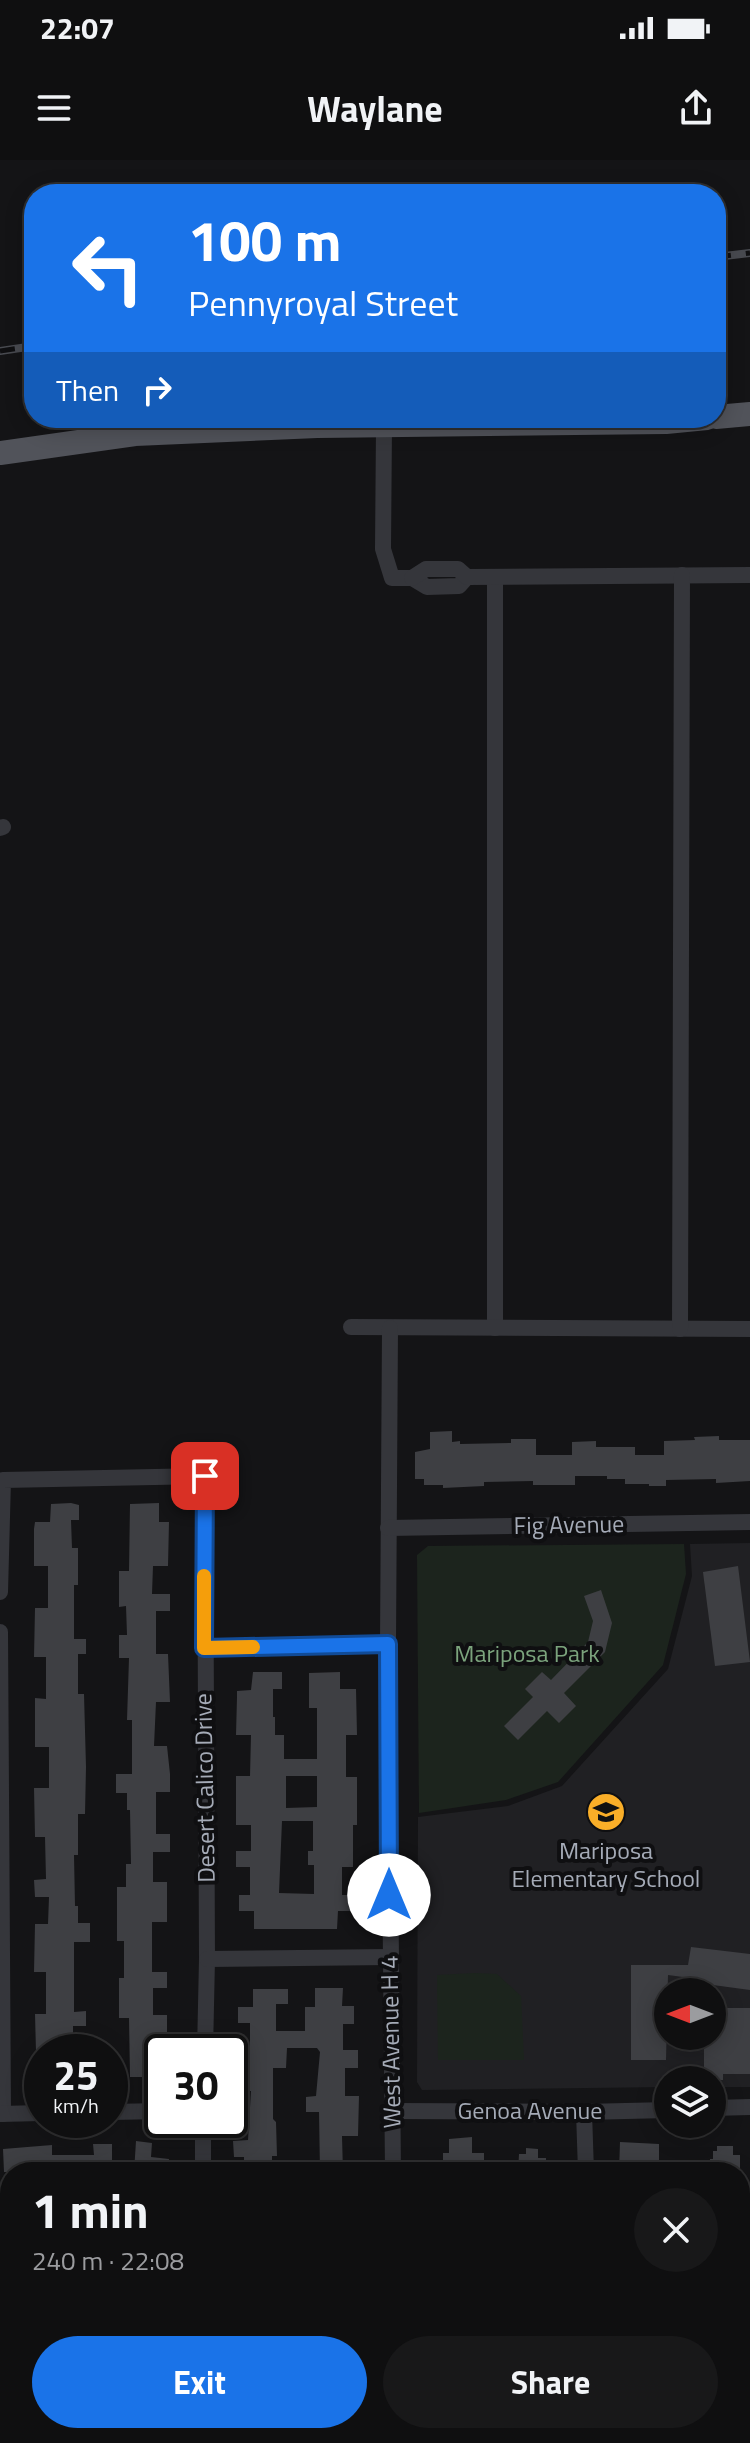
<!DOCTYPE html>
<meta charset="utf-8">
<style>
:root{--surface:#0f0f10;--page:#181819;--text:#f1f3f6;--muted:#9b9c9f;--line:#2f2f30;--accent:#1a73e8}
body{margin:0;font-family:"Titillium Web",sans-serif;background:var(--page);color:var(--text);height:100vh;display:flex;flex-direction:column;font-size:30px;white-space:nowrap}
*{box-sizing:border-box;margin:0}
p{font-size:26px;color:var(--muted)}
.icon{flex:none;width:44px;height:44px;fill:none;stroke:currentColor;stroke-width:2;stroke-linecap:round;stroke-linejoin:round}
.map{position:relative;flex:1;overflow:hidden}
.panel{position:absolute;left:0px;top:2002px;width:750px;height:282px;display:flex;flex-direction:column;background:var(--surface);border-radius:32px 32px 0 0;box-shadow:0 4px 20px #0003,0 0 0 2px var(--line)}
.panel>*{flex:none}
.top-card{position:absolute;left:24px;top:24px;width:702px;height:244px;border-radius:32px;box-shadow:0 4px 20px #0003,0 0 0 2px var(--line);background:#1a73e8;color:#fff;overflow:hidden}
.needle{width:52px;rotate:270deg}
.tools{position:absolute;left:654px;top:1818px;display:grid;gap:16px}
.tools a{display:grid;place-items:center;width:72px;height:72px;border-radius:50%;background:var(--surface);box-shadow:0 4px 20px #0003,0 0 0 2px var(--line);font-size:40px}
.speed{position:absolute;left:24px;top:1874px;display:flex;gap:16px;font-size:40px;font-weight:700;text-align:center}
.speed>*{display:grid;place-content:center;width:104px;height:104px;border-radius:50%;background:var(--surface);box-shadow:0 4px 20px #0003,0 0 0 2px var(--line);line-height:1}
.speed small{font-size:20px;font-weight:400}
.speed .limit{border:4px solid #111;border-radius:12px;background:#fff;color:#111}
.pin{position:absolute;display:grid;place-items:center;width:68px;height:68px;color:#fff;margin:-34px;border-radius:16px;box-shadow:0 4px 12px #0006}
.me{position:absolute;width:88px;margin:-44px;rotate:0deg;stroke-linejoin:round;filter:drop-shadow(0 0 6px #0008)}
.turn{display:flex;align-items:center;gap:28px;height:168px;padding:0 32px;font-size:36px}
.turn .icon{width:104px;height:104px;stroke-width:2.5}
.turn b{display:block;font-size:56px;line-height:68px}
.then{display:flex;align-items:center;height:76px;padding:0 32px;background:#0003;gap:16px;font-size:30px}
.round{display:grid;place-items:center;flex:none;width:84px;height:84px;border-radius:42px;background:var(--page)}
.headline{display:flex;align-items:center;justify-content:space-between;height:136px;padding:0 32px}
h1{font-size:48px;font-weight:700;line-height:60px}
.cta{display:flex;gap:16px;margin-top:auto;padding:16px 32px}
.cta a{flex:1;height:92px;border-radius:48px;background:var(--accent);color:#fff;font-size:32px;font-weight:700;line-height:92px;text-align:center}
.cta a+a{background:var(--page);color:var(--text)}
.status{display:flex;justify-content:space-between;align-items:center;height:56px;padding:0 40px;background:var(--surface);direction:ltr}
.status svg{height:22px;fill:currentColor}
header{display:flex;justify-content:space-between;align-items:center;height:104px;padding:0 32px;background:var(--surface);font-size:36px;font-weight:700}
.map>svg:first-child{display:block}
</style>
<div class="status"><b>22:07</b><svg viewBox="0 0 49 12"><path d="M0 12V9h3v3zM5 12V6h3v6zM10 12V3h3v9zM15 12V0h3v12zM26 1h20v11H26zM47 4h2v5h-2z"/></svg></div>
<header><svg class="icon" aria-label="menu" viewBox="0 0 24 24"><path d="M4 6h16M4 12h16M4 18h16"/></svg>Waylane<svg class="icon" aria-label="share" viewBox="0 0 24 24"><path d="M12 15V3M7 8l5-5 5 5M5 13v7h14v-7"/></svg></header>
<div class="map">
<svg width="750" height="2283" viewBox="0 0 750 2283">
<rect width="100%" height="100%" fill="#141416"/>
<path fill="#202023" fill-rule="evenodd" d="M750 1383V1927H712V1920H668V1927L422 1930 417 1922 418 1657 508 1646 562 1626 668 1509 692 1416 690 1384ZM668 1832H712V1876H668Z"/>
<g fill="#1c241d">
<polygon points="684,1384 686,1414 663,1505 558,1622 506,1640 419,1653 417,1395 428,1386"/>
<polygon points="475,1813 497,1814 521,1836 524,1900 438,1900 437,1815"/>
</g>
<g fill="#3e3f43" fill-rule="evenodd">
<polygon points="452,1271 452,1282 460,1281 460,1284 511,1283 511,1279 536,1279 536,1295 572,1295 572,1282 596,1281 596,1287 635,1287 635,1295 664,1295 664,1281 695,1280 694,1277 719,1276 719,1280 750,1280 750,1321 716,1323 716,1319 666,1320 666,1326 649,1326 649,1324 625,1324 625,1319 607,1319 607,1316 575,1316 575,1325 533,1325 533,1321 484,1322 484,1326 443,1328 443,1325 424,1325 424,1319 415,1319 415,1292 430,1289 430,1272"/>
<polygon points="71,1343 79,1345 79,1360 71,1360 72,1388 78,1388 78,1425 74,1425 74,1479 86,1479 86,1494 78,1494 78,1534 84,1534 86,1607 85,1654 78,1654 78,1695 74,1695 75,1746 78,1746 78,1763 90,1763 90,1782 74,1782 74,1852 86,1851 86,1866 73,1866 73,1892 36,1892 35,1854 46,1854 46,1812 34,1812 35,1764 48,1764 49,1737 35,1737 34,1720 46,1719 45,1677 35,1677 34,1628 49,1628 49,1587 35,1587 35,1538 46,1539 46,1497 34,1497 35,1448 48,1448 48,1406 34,1406 34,1369 35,1362 50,1362 51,1344"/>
<polygon points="159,1343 159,1362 169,1362 168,1406 153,1406 152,1434 170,1434 170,1451 156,1451 156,1494 168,1494 170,1542 156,1542 154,1586 167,1586 170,1614 170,1632 156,1632 156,1674 170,1674 170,1692 153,1692 153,1722 167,1722 167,1762 152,1762 152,1812 167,1812 167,1828 153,1828 153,1855 167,1855 167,1891 162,1892 162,1898 152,1898 150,1917 130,1917 129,1858 119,1858 119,1818 124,1818 124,1781 117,1781 117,1727 126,1727 126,1704 131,1704 130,1650 127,1650 127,1633 116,1633 116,1614 132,1614 132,1560 127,1560 129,1498 119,1498 119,1475 127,1475 126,1446 119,1447 119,1411 129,1411 130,1344"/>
<polygon points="738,1406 750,1502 715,1506 703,1412"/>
<polygon points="601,1430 612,1463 605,1492 564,1533 576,1546 559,1563 547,1551 518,1580 504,1566 533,1537 525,1529 542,1512 551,1520 588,1482 593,1461 584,1436"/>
<path d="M253 1512H282V1529H273V1557H275V1575H284V1599H317V1548H309V1513L340 1512V1529H356L357 1575H346V1617H357V1665H353V1707H342V1735H352L353 1751H338L337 1769H254V1751H239V1735H250V1707H236V1691H251V1665H236V1616H250L251 1575H236L237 1537V1531L251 1530ZM286 1616H317V1647L286 1648ZM282 1661H313V1691H308V1705H314V1734L279 1733Z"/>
<polygon points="691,1787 750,1794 750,1830 698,1823 698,1819 668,1815 666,1900 631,1900 631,1805 688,1805"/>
<polygon points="315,1828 343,1828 342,1846 354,1846 354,1864 343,1864 343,1890 358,1890 358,1908 345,1908 345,1936 359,1936 358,1976 342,1976 343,2012 320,2012 319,1952 306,1952 306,1937 316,1936 320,1892 317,1888 287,1888 286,1908 273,1908 273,1959 276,1962 277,1996 272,1996 272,2012 244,2012 244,1997 234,1997 233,1981 248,1980 251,1931 235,1931 236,1891 250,1891 250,1863 238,1863 238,1847 253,1847 253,1829 288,1829 288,1844 276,1844 276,1871 305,1871 305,1847 315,1847"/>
<polygon points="712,1848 750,1848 750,1914 723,1914 723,1920 704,1920 704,1876 712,1876"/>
<polygon points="472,1977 472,1993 484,1993 484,2012 443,2012 443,1993 449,1993 449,1979"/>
<polygon points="136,1981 152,1983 151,1997 169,1999 168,2012 134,2012"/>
<polygon points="620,1982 659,1984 659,2012 619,2012"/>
<polygon points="93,1984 112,1984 112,2012 4,2012 3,1989 52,1985 52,1995 94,1995"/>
<polygon points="717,1986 733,1986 733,1995 740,1995 740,2012 710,2012 710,1999 713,1999 713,1991 717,1991"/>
<polygon points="526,1988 538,1989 538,1998 546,1998 546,2012 518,2012 519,1994 526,1994"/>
</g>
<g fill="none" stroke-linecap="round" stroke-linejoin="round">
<g stroke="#3b3d42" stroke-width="3" stroke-dasharray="4 6" stroke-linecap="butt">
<polyline points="740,2237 750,2237"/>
<polyline points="0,2247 10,2247"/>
</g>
<g stroke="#35363b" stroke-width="16">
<polyline points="384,266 383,389 392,418 412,418 427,427 459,426 467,417"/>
<polyline points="495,417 495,1168"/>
<polyline points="412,418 426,409 458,409 467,417 750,415"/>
<polyline points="0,668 3,667"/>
<polyline points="351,1167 750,1169"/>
<polyline points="390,1168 388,1484 393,2012"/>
<polyline points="680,1169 682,415"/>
<polyline points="388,1368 750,1362"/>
<polyline points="0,1432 3,1320 205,1316 207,1799 205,1892"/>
<polyline points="0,1472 3,1954"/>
<polyline points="204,1488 388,1484"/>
<polyline points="207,1799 390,1797"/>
<polyline points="712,1948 750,1947"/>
<polyline points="392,1951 584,1952 668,1950"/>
<polyline points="110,1952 162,1951"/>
<polyline points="584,1952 586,2012"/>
<polyline points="0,1954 42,1953"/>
<polyline points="203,2012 203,1960"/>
<polyline points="0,2142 10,2142"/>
<polyline points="395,2283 395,2274"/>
</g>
<g stroke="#51535a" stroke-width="24">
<polyline points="716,257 750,254"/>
<polyline points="0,293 135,274 317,266 666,262 707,258"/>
<polyline points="740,2264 750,2264"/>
<polyline points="0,2275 58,2274"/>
</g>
<defs>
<g id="rail">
<polyline points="716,97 750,93"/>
<polyline points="0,191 34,186"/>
</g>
</defs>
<use href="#rail" stroke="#484a50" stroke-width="8"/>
<use href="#rail" stroke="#0f0f11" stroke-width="5" stroke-dasharray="15" stroke-linecap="butt"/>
</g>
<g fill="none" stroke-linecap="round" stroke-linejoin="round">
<defs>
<polyline id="route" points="205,1316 204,1488 388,1484 389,1735"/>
</defs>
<use href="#route" stroke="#114b97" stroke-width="20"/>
<use href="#route" stroke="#1a73e8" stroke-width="14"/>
<polyline stroke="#f59e0b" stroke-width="14" points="204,1416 204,1488 253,1487"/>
</g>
<defs>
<symbol id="school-disc" viewBox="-11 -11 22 22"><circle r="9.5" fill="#f9ae28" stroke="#0f0f11"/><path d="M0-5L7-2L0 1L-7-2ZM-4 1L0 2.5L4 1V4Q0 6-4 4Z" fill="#111"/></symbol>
</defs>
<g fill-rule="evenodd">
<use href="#school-disc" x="584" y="1630" width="44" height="44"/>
</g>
<g text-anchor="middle" stroke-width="8" stroke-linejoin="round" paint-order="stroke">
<g font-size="24" fill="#a5abb7" stroke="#0f0f11">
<text transform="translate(569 1365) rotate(-1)" y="8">Fig Avenue</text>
<text transform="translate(205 1628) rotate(-91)" y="8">Desert Calico Drive</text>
<text transform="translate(391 1882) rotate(-91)" y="8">West Avenue H 4</text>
<text x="530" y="1959">Genoa Avenue</text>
</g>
<g font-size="24" fill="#7ba37c" stroke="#0f0f11">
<text x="527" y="1502">Mariposa Park</text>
</g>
<g font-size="24" fill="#a5abb7" stroke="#0f0f11">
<text x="606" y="1699">Mariposa<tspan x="606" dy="28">Elementary School</tspan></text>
</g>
</g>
</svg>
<div class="tools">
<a><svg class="needle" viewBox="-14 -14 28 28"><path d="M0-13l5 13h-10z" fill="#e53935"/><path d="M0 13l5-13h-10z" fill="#9b9c9f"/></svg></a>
<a><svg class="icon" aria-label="layers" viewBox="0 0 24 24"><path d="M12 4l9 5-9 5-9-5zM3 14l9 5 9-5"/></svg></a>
</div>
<div class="speed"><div>25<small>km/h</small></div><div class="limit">30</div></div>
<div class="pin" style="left:205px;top:1316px;background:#d93025"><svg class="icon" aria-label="arrive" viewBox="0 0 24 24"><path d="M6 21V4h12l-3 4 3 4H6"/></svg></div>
<svg class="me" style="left:389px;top:1735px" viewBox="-20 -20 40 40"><circle r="19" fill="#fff"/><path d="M0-13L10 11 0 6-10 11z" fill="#1a73e8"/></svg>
<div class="top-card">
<div class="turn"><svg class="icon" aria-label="left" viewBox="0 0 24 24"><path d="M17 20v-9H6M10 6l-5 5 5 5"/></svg><div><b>100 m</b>Pennyroyal Street</div></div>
<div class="then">Then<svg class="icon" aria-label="right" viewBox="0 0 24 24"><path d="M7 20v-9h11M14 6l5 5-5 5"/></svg></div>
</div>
<section class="panel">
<div class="headline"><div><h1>1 min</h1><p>240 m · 22:08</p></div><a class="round"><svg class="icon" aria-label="close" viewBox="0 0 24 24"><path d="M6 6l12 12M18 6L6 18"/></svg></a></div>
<div class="cta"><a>Exit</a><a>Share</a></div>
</section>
</div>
